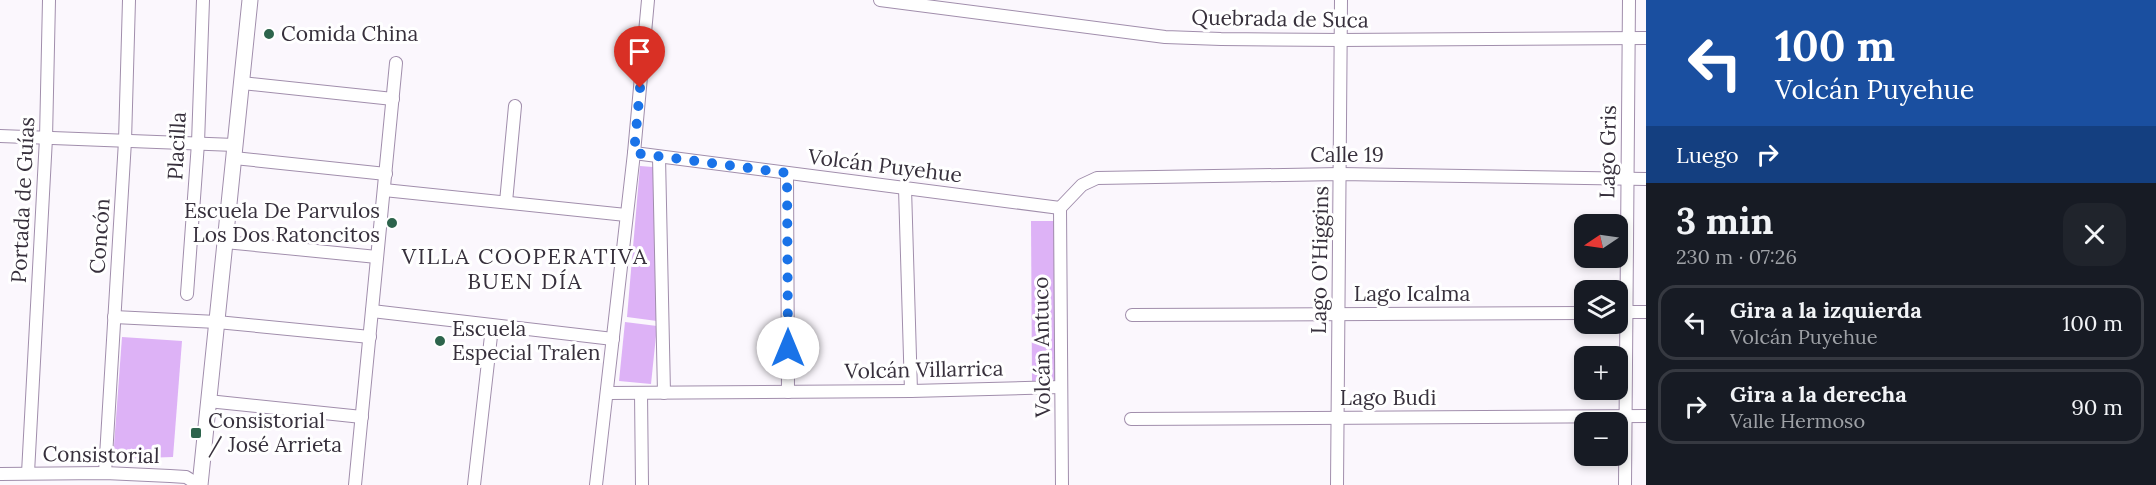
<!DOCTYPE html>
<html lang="es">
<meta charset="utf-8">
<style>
:root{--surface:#171b24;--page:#20242c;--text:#f1f3f6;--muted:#9ea1a6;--line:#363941}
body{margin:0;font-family:Lora,serif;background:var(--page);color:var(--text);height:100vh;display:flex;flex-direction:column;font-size:22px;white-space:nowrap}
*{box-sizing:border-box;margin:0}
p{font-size:20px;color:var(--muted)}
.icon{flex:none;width:33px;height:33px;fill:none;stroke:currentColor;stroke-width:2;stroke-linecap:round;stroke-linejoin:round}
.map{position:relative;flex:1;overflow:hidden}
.sheet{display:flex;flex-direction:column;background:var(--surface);width:510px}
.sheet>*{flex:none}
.top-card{background:#1a4fa0;color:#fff;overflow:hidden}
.needle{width:39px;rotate:257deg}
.controls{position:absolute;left:1574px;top:214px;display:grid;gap:12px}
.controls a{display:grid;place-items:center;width:54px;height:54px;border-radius:12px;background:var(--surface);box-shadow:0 3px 9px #0003;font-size:30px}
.pin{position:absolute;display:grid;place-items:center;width:51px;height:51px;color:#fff;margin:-62px -26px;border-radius:50% 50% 50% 0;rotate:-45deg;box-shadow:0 0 6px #0007}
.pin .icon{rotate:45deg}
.me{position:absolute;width:66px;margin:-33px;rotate:0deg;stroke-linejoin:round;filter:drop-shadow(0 0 4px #0008)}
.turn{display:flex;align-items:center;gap:21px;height:126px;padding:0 30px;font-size:27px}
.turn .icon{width:78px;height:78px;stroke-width:2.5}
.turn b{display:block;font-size:42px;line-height:51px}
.then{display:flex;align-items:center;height:57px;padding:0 30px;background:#0003;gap:12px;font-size:22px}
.round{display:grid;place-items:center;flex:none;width:63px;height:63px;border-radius:18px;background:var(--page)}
.head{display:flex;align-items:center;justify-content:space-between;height:102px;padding:0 30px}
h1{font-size:36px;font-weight:700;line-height:45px}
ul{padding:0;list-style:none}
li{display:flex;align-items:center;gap:18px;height:75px;margin:0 12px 9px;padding:0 18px;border:3px solid var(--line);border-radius:18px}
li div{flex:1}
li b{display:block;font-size:22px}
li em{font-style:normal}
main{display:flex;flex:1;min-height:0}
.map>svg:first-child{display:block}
</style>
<main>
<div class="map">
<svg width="1646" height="485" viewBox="0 0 1646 485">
<rect width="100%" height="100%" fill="#fbf7fd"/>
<g fill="#ddb2f6">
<polygon points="640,166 653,167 657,321 627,317"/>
<polygon points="1031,221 1055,221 1056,380 1032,381"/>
<polygon points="625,322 657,326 651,384 619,381"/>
<polygon points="122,337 182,341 173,457 113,459"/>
</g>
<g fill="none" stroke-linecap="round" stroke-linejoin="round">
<defs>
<g id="minor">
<polyline points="880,0 1165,37 1221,39 1341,40 1646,38"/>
<polyline points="242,83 393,99"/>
<polyline points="0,136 235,145"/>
<polyline points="634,153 1060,208"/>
<polyline points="659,157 664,393"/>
<polyline points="234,158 386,174"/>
<polyline points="787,173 788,392"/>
<polyline points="905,188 911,391"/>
<polyline points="384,190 626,215"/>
<polyline points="506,202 515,106"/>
<polyline points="1060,208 1082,185 1097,178 1340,174 1646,179"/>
<polyline points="1060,208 1062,485"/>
<polyline points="225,242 377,257"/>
<polyline points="187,294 198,143 203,0"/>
<polyline points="372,311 613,339"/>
<polyline points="1617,312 1646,312"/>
<polyline points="1132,315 1584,313"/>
<polyline points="114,317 217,322 370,337"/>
<polyline points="608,393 911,391 1061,387"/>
<polyline points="641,393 642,485"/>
<polyline points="208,401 362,417"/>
<polyline points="1131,419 1646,416"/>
<polyline points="28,473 46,138 49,0"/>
<polyline points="105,473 125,141 129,0"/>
<polyline points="0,474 105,473 170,476 186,477 199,485"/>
<polyline points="355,485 396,63"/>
<polyline points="474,485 492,327"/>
<polyline points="596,485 634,153 648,0"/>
<polyline points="1337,485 1341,0"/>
<polyline points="1625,485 1629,0"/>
</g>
<polyline id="major" points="200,485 250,0"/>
</defs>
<use href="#minor" stroke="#a18eac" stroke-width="14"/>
<use href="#major" stroke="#a18eac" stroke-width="17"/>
<use href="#minor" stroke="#fff" stroke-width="12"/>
<use href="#major" stroke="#fff" stroke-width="15"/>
</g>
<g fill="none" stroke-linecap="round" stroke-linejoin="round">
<polyline stroke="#1a73e8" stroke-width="10" stroke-dasharray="0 18" points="640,88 634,153 787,173 788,348"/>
</g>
<g fill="#2d644c" stroke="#fff" stroke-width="2">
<circle cx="269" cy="34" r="6"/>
<circle cx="392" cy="223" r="6"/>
<circle cx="440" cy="341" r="6"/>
<rect x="190" y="427" width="12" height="12" rx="3"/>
</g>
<g text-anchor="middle" stroke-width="6" stroke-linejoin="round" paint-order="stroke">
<g font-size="21" fill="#37303c" stroke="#fff">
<text transform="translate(1280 19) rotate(1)" y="7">Quebrada de Suca</text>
<text transform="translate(177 146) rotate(-87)" y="7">Placilla</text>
<text transform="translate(1608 152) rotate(-89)" y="7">Lago Gris</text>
<text x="1347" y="162">Calle 19</text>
<text transform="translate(885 166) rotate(7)" y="7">Volcán Puyehue</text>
<text transform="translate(23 200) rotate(-87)" y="7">Portada de Guías</text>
<text transform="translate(100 236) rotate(-86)" y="7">Concón</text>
<text transform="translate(1320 260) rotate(-89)" y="7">Lago O'Higgins</text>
<text x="1412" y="301">Lago Icalma</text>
<text transform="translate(1042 347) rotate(-91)" y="7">Volcán Antuco</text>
<text transform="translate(924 370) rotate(-1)" y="7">Volcán Villarrica</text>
<text x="1388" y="405">Lago Budi</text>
<text transform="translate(101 455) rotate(1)" y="7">Consistorial</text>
</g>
<g font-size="21" fill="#37303c" stroke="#fff" text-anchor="start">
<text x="281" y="41">Comida China</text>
<text x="380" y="218" text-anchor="end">Escuela De Parvulos<tspan x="380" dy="24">Los Dos Ratoncitos</tspan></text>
<text x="452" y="336">Escuela<tspan x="452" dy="24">Especial Tralen</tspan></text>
<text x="208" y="428">Consistorial<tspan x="208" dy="24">/ José Arrieta</tspan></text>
</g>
<g font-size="22" letter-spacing="1.5" fill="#37303c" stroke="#fff">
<text x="525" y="264">VILLA COOPERATIVA<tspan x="525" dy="25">BUEN DÍA</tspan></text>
</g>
</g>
</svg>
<div class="controls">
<a><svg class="needle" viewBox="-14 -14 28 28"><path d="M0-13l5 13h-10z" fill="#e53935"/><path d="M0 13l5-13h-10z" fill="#9ea1a6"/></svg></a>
<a><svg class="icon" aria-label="layers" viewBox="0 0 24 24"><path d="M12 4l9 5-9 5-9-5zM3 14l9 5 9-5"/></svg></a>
<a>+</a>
<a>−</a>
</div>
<div class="pin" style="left:640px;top:88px;background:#d93025"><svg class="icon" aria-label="arrive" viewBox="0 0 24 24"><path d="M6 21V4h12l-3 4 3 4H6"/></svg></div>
<svg class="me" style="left:788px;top:348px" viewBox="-20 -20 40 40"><circle r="19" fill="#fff"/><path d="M0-13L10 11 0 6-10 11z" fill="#1a73e8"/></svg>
</div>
<section class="sheet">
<div class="top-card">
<div class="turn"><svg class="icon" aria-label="left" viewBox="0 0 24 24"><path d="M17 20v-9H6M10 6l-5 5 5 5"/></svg><div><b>100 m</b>Volcán Puyehue</div></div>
<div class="then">Luego<svg class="icon" aria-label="right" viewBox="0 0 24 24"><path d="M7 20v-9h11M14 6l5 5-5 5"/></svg></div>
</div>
<div class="head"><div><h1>3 min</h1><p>230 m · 07:26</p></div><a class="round"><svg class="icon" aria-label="close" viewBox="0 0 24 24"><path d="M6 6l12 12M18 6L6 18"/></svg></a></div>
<ul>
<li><svg class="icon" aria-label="left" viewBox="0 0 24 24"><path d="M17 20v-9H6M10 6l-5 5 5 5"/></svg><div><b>Gira a la izquierda</b><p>Volcán Puyehue</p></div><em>100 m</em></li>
<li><svg class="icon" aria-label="right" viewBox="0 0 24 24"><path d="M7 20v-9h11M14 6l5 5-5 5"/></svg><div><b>Gira a la derecha</b><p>Valle Hermoso</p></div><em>90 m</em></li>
</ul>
</section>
</main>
